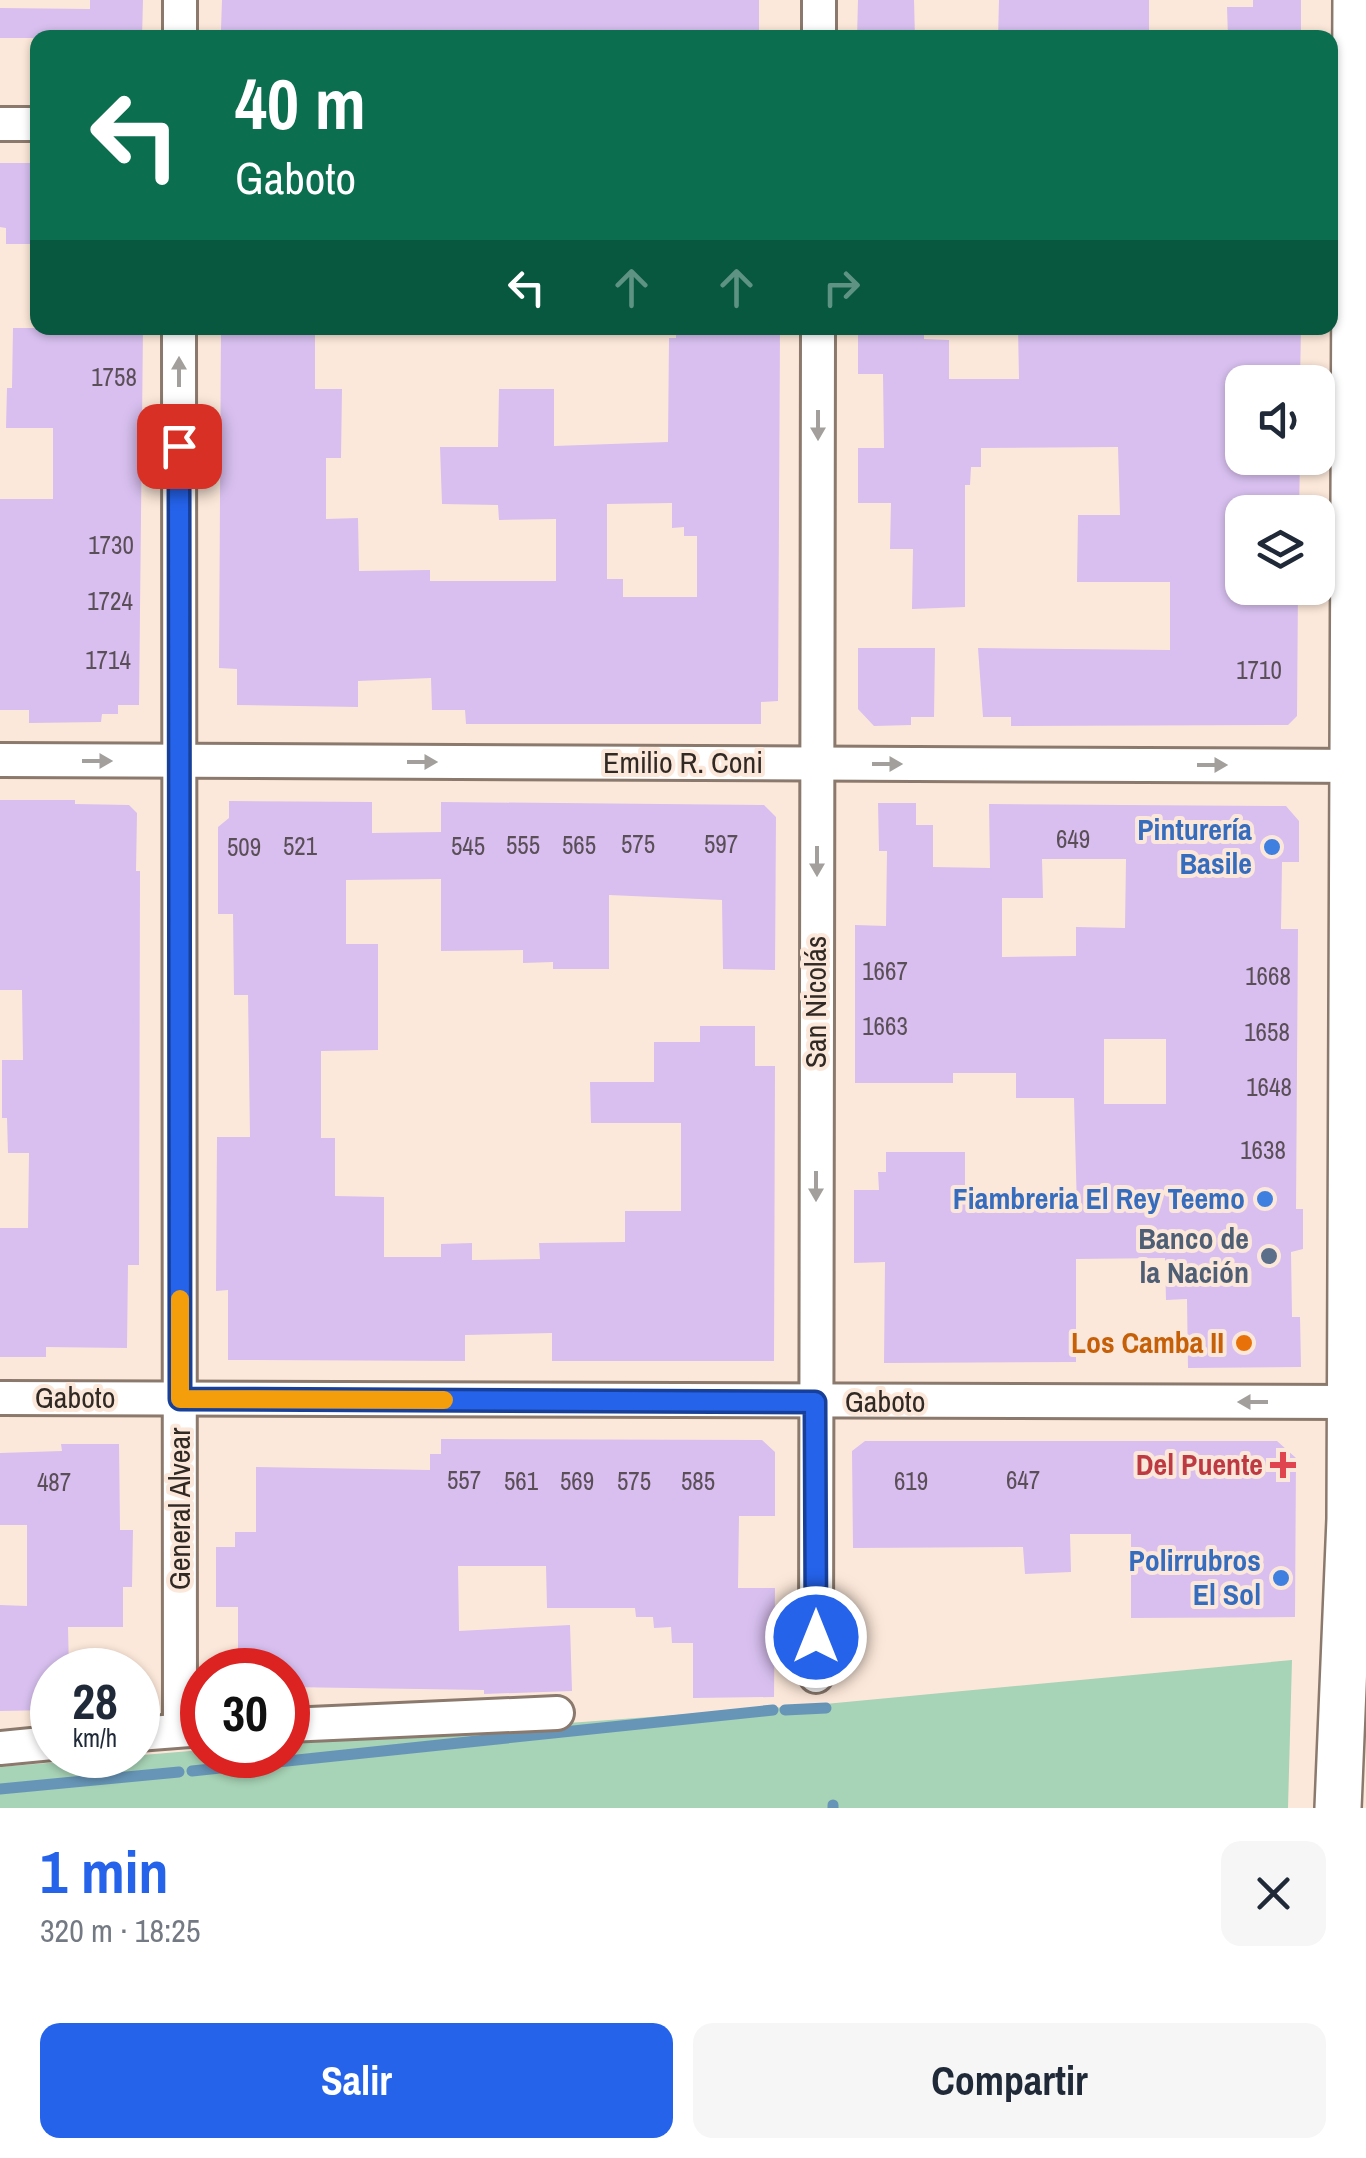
<!DOCTYPE html>
<html lang="es">
<meta charset="utf-8">
<style>
:root{--surface:#fff;--page:#f6f6f7;--text:#1f2937;--muted:#747a83;--accent:#2563eb}
body{margin:0;font-family:"Archivo Narrow",sans-serif;background:var(--page);color:var(--text);height:100vh;display:flex;flex-direction:column;font-size:38px;white-space:nowrap}
*{box-sizing:border-box;margin:0}
p{font-size:32px;color:var(--muted)}
.icon{flex:none;width:55px;height:55px;fill:none;stroke:currentColor;stroke-width:2;stroke-linecap:round;stroke-linejoin:round}
.map{position:relative;height:1808px;overflow:hidden}
.side{display:flex;flex-direction:column;background:var(--surface);flex:1}
.side>*{flex:none}
.banner{position:absolute;left:30px;top:30px;width:1308px;height:305px;border-radius:20px;box-shadow:0 2px 8px #0004;background:#0b6e4f;color:#fff;overflow:hidden}
.buttons{position:absolute;left:1225px;top:365px;display:grid;gap:20px}
.buttons a{display:grid;place-items:center;width:110px;height:110px;border-radius:20px;background:var(--surface);box-shadow:0 2px 8px #0004;font-size:50px}
.speed{position:absolute;left:30px;top:1648px;display:flex;gap:20px;font-size:50px;font-weight:700;text-align:center}
.speed>*{display:grid;place-content:center;width:130px;height:130px;border-radius:50%;background:var(--surface);box-shadow:0 2px 8px #0004;line-height:1}
.speed small{font-size:25px;font-weight:400}
.speed .limit{border:15px solid #d22;background:#fff;color:#111}
.pin{position:absolute;display:grid;place-items:center;width:85px;height:85px;color:#fff;margin:-42px;border-radius:20px;box-shadow:0 5px 15px #0006}
.me{position:absolute;width:110px;margin:-55px;rotate:0deg;stroke-linejoin:round;filter:drop-shadow(0 0 8px #0008)}
.turn{display:flex;align-items:center;gap:35px;height:210px;padding:0 40px;font-size:45px}
.turn .icon{width:130px;height:130px;stroke-width:2.5}
.turn b{display:block;font-size:70px;line-height:85px}
.lanes{display:flex;align-items:center;height:95px;padding:0 40px;background:#0003;justify-content:center;gap:50px;direction:ltr}
.lanes .off{opacity:.35}
.round{display:grid;place-items:center;flex:none;width:105px;height:105px;border-radius:20px;background:var(--page)}
.head{display:flex;align-items:center;justify-content:space-between;height:170px;padding:0 40px}
h1{font-size:60px;font-weight:700;line-height:75px;color:var(--accent)}
.cta{display:flex;gap:20px;margin-top:auto;padding:20px 40px}
.cta a{flex:1;height:115px;border-radius:20px;background:var(--accent);color:#fff;font-size:40px;font-weight:700;line-height:115px;text-align:center}
.cta a+a{background:var(--page);color:var(--text)}
.map>svg:first-child{display:block}
</style>
<div class="map">
<svg width="1366" height="1808" viewBox="0 0 1366 1808">
<rect width="100%" height="100%" fill="#fce8da"/>
<polygon fill="#a7d3b6" points="1292,1660 1288,1808 0,1808 0,1767 202,1750 202,1755 288,1755 288,1744 825,1704"/>
<g fill="none" stroke-linecap="round" stroke-linejoin="round">
<g stroke="#6795b7" stroke-width="11">
<polyline points="785,1710 826,1708"/>
<polyline points="192,1771 773,1710"/>
<polyline points="0,1789 179,1772"/>
<polyline points="833,1805 833,1808"/>
</g>
</g>
<g fill="#d8bfef" fill-rule="evenodd">
<polygon points="90,0 143,0 142,38 0,38 0,8 90,9"/>
<polygon points="222,0 759,0 759,38 234,38 234,30 221,30"/>
<polygon points="858,0 914,0 915,38 857,38"/>
<polygon points="999,0 1149,0 1149,38 998,38"/>
<polygon points="1253,0 1301,0 1301,38 1228,38 1227,7 1253,7"/>
<polygon points="0,163 38,163 38,244 6,244 6,228 0,227"/>
<polygon points="13,328 143,328 139,705 118,705 118,714 102,714 101,722 29,723 29,710 0,710 0,499 53,499 53,428 6,428 7,388 12,388"/>
<path d="M221 328H315V389H342L341 458H326V519L358 518 359 571 430 570V581H556V519L499 520 498 505 442 504 440 447H498L499 389H554V446L668 442 669 338H676V328H780L778 701 761 702V724H466L465 710H432L431 678 358 681V707L237 705V669L219 668ZM672 503V528L684 527V536H697V597H623V579H607V504Z"/>
<polygon points="1018,328 1301,328 1300,382 1242,382 1242,458 1300,458 1299,512 1242,512 1242,588 1298,588 1297,716 1288,725 1011,726 1011,717 983,717 978,648 1170,650 1170,582 1077,582 1078,515 1120,515 1118,447 981,448 981,467 971,467 970,485 965,485 965,607 912,609 913,549 890,549 891,503 858,503 858,448 884,448 883,374 858,374 858,333 924,334 924,339 949,340 949,379 1019,379"/>
<polygon points="858,648 935,648 934,717 911,717 911,725 874,726 858,709"/>
<polygon points="0,800 75,800 75,804 129,805 137,813 136,871 140,871 139,1265 128,1265 127,1348 46,1347 46,1357 0,1357 0,1228 28,1228 29,1153 8,1153 7,1118 2,1118 2,1060 23,1060 22,990 0,990"/>
<polygon points="229,801 372,802 372,833 441,832 441,802 764,805 776,817 775,970 723,969 722,900 609,895 609,969 553,969 553,962 523,963 523,950 441,951 441,879 346,880 346,944 378,944 378,1050 321,1051 321,1138 335,1138 335,1196 384,1197 384,1257 441,1257 441,1244 472,1243 472,1260 540,1259 539,1243 625,1242 625,1211 681,1211 681,1123 591,1123 590,1082 654,1082 654,1042 700,1042 700,1026 755,1026 755,1066 775,1066 774,1361 552,1361 552,1333 465,1335 465,1361 228,1360 228,1290 216,1291 217,1137 250,1137 248,995 234,995 233,914 218,914 218,827 229,818"/>
<path d="M878 803H916V825H933V867L990 868 989 804 1286 806 1299 821V862H1282L1281 929H1298L1296 1209H1303V1249L1291 1252 1292 1317H1300L1301 1367 1188 1368 1187 1299 1166 1300 1165 1258 1076 1259V1362L884 1363 885 1262 854 1263V1190H879L878 1172H886V1152H965V1201H990V1209H1077L1074 1098H1016V1073H953V1083H855V925L886 926 887 851H879ZM1042 859H1126L1125 928 1076 927V956L1002 957V898H1043ZM1104 1039H1166V1104H1104Z"/>
<polygon points="441,1439 762,1440 775,1452 775,1516 739,1516 738,1588 775,1588 774,1697 693,1698 693,1643 672,1643 671,1627 654,1628 653,1617 636,1617 635,1608 547,1608 546,1566 458,1566 459,1631 570,1625 572,1691 484,1694 484,1690 288,1687 288,1670 251,1670 251,1661 238,1662 238,1607 216,1607 216,1547 235,1547 235,1532 256,1532 256,1467 430,1470 430,1454 441,1454"/>
<polygon points="865,1441 1277,1441 1296,1458 1295,1617 1131,1618 1131,1534 1070,1534 1071,1572 1025,1574 1023,1547 853,1548 852,1451"/>
<polygon points="61,1444 119,1444 120,1530 133,1530 132,1587 123,1587 123,1627 68,1627 69,1670 52,1670 52,1710 0,1711 0,1605 27,1606 27,1525 0,1525 0,1453 62,1451"/>
</g>
<g fill="none" stroke-linecap="round" stroke-linejoin="round">
<defs>
<g id="street">
<polyline points="180,38 180,0"/>
<polyline points="819,38 819,0"/>
<polyline points="0,124 38,124"/>
<polyline points="179,328 180,1730"/>
<polyline points="0,760 1366,766"/>
<polyline points="0,1398 1351,1402"/>
<polyline points="816,1676 818,328"/>
<polyline points="288,1725 557,1713"/>
<polyline points="138,1734 202,1729"/>
<polyline points="0,1748 52,1743"/>
</g>
<polyline id="secondary" points="1338,1808 1350,1519 1356,0"/>
</defs>
<use href="#street" stroke="#8a796c" stroke-width="38"/>
<use href="#secondary" stroke="#8a796c" stroke-width="50"/>
<use href="#street" stroke="#fff" stroke-width="32"/>
<use href="#secondary" stroke="#fff" stroke-width="45"/>
</g>
<defs><path id="oneway-solid" d="M-6-.8H1V-3.2L6.5 0L1 3.2V.8H-6Z" transform="scale(2.5)"/></defs>
<g fill="#a29f9c">
<use href="#oneway-solid" transform="translate(179 372) rotate(-90)"/>
<use href="#oneway-solid" transform="translate(818 425) rotate(90)"/>
<use href="#oneway-solid" transform="translate(97 761)"/>
<use href="#oneway-solid" transform="translate(422 762)"/>
<use href="#oneway-solid" transform="translate(887 764)"/>
<use href="#oneway-solid" transform="translate(1212 765)"/>
<use href="#oneway-solid" transform="translate(817 861) rotate(90)"/>
<use href="#oneway-solid" transform="translate(816 1186) rotate(90)"/>
<use href="#oneway-solid" transform="translate(1253 1402) rotate(-180)"/>
</g>
<g fill="none" stroke-linecap="round" stroke-linejoin="round">
<defs>
<polyline id="route" points="179,446 180,1399 815,1402 816,1637"/>
</defs>
<use href="#route" stroke="#184099" stroke-width="25"/>
<use href="#route" stroke="#2563eb" stroke-width="18"/>
<polyline stroke="#f59e0b" stroke-width="18" points="180,1299 180,1399 444,1400"/>
</g>
<g fill="#3f7fe0" stroke="#fce8da" stroke-width="4">
<circle cx="1272" cy="847" r="10"/>
<circle cx="1265" cy="1199" r="10"/>
<circle cx="1281" cy="1578" r="10"/>
</g>
<circle fill="#5c6f8a" stroke="#fce8da" stroke-width="4" cx="1269" cy="1256" r="10"/>
<circle fill="#e8710a" stroke="#fce8da" stroke-width="4" cx="1244" cy="1343" r="10"/>
<path fill="#e0444e" stroke="#fce8da" stroke-width="4" d="M1278 1450h10v10h10v10h-10v10h-10v-10h-10v-10h10z"/>
<g text-anchor="middle" stroke-width="8" stroke-linejoin="round" paint-order="stroke">
<g font-size="25" fill="#5a4e57">
<text x="114" y="386">1758</text>
<text x="111" y="554">1730</text>
<text x="110" y="610">1724</text>
<text x="108" y="669">1714</text>
<text x="1259" y="679">1710</text>
<text x="1073" y="848">649</text>
<text x="638" y="853">575</text>
<text x="721" y="853">597</text>
<text x="523" y="854">555</text>
<text x="579" y="854">565</text>
<text x="300" y="855">521</text>
<text x="468" y="855">545</text>
<text x="244" y="856">509</text>
<text x="885" y="980">1667</text>
<text x="1268" y="985">1668</text>
<text x="885" y="1035">1663</text>
<text x="1267" y="1041">1658</text>
<text x="1269" y="1096">1648</text>
<text x="1263" y="1159">1638</text>
<text x="464" y="1489">557</text>
<text x="1023" y="1489">647</text>
<text x="521" y="1490">561</text>
<text x="577" y="1490">569</text>
<text x="634" y="1490">575</text>
<text x="698" y="1490">585</text>
<text x="911" y="1490">619</text>
<text x="54" y="1491">487</text>
</g>
<g font-size="30" fill="#302924" stroke="#fce8da">
<text x="683" y="773">Emilio R. Coni</text>
<text transform="translate(816 1002) rotate(-90)" y="10">San Nicolás</text>
<text x="75" y="1408">Gaboto</text>
<text x="885" y="1412">Gaboto</text>
<text transform="translate(180 1509) rotate(-90)" y="10">General Alvear</text>
</g>
<g font-size="30" font-weight="bold" fill="#366cbe" stroke="#fce8da" text-anchor="end">
<text x="1252" y="840">Pinturería<tspan x="1252" dy="34">Basile</tspan></text>
<text x="1245" y="1209">Fiambreria El Rey Teemo</text>
<text x="1261" y="1571">Polirrubros<tspan x="1261" dy="34">El Sol</tspan></text>
</g>
<g font-size="30" font-weight="bold" fill="#4e5e75" stroke="#fce8da" text-anchor="end">
<text x="1249" y="1249">Banco de<tspan x="1249" dy="34">la Nación</tspan></text>
</g>
<g font-size="30" font-weight="bold" fill="#c56008" stroke="#fce8da" text-anchor="end">
<text x="1224" y="1353">Los Camba II</text>
</g>
<g font-size="30" font-weight="bold" fill="#be3a42" stroke="#fce8da" text-anchor="end">
<text x="1263" y="1475">Del Puente</text>
</g>
</g>
</svg>
<div class="buttons">
<a><svg class="icon" aria-label="sound" viewBox="0 0 24 24"><path d="M4 9h4l5-4v14l-5-4H4zM17 9q2 3 0 6"/></svg></a>
<a><svg class="icon" aria-label="layers" viewBox="0 0 24 24"><path d="M12 4l9 5-9 5-9-5zM3 14l9 5 9-5"/></svg></a>
</div>
<div class="speed"><div>28<small>km/h</small></div><div class="limit">30</div></div>
<div class="pin" style="left:179px;top:446px;background:#d93025"><svg class="icon" aria-label="arrive" viewBox="0 0 24 24"><path d="M6 21V4h12l-3 4 3 4H6"/></svg></div>
<svg class="me" style="left:816px;top:1637px" viewBox="-20 -20 40 40"><circle r="17" fill="#2563eb" stroke="#fff" stroke-width="3"/><path d="M0-11L8 9 0 5-8 9z" fill="#fff"/></svg>
<div class="banner">
<div class="turn"><svg class="icon" aria-label="left" viewBox="0 0 24 24"><path d="M17 20v-9H6M10 6l-5 5 5 5"/></svg><div><b>40 m</b>Gaboto</div></div>
<div class="lanes"><svg class="icon" aria-label="left" viewBox="0 0 24 24"><path d="M17 20v-9H6M10 6l-5 5 5 5"/></svg><svg class="icon off" aria-label="ahead" viewBox="0 0 24 24"><path d="M12 20V5M6 11l6-6 6 6"/></svg><svg class="icon off" aria-label="ahead" viewBox="0 0 24 24"><path d="M12 20V5M6 11l6-6 6 6"/></svg><svg class="icon off" aria-label="right" viewBox="0 0 24 24"><path d="M7 20v-9h11M14 6l5 5-5 5"/></svg></div>
</div>
</div>
<section class="side">
<div class="head"><div><h1>1 min</h1><p>320 m · 18:25</p></div><a class="round"><svg class="icon" aria-label="close" viewBox="0 0 24 24"><path d="M6 6l12 12M18 6L6 18"/></svg></a></div>
<div class="cta"><a>Salir</a><a>Compartir</a></div>
</section>
